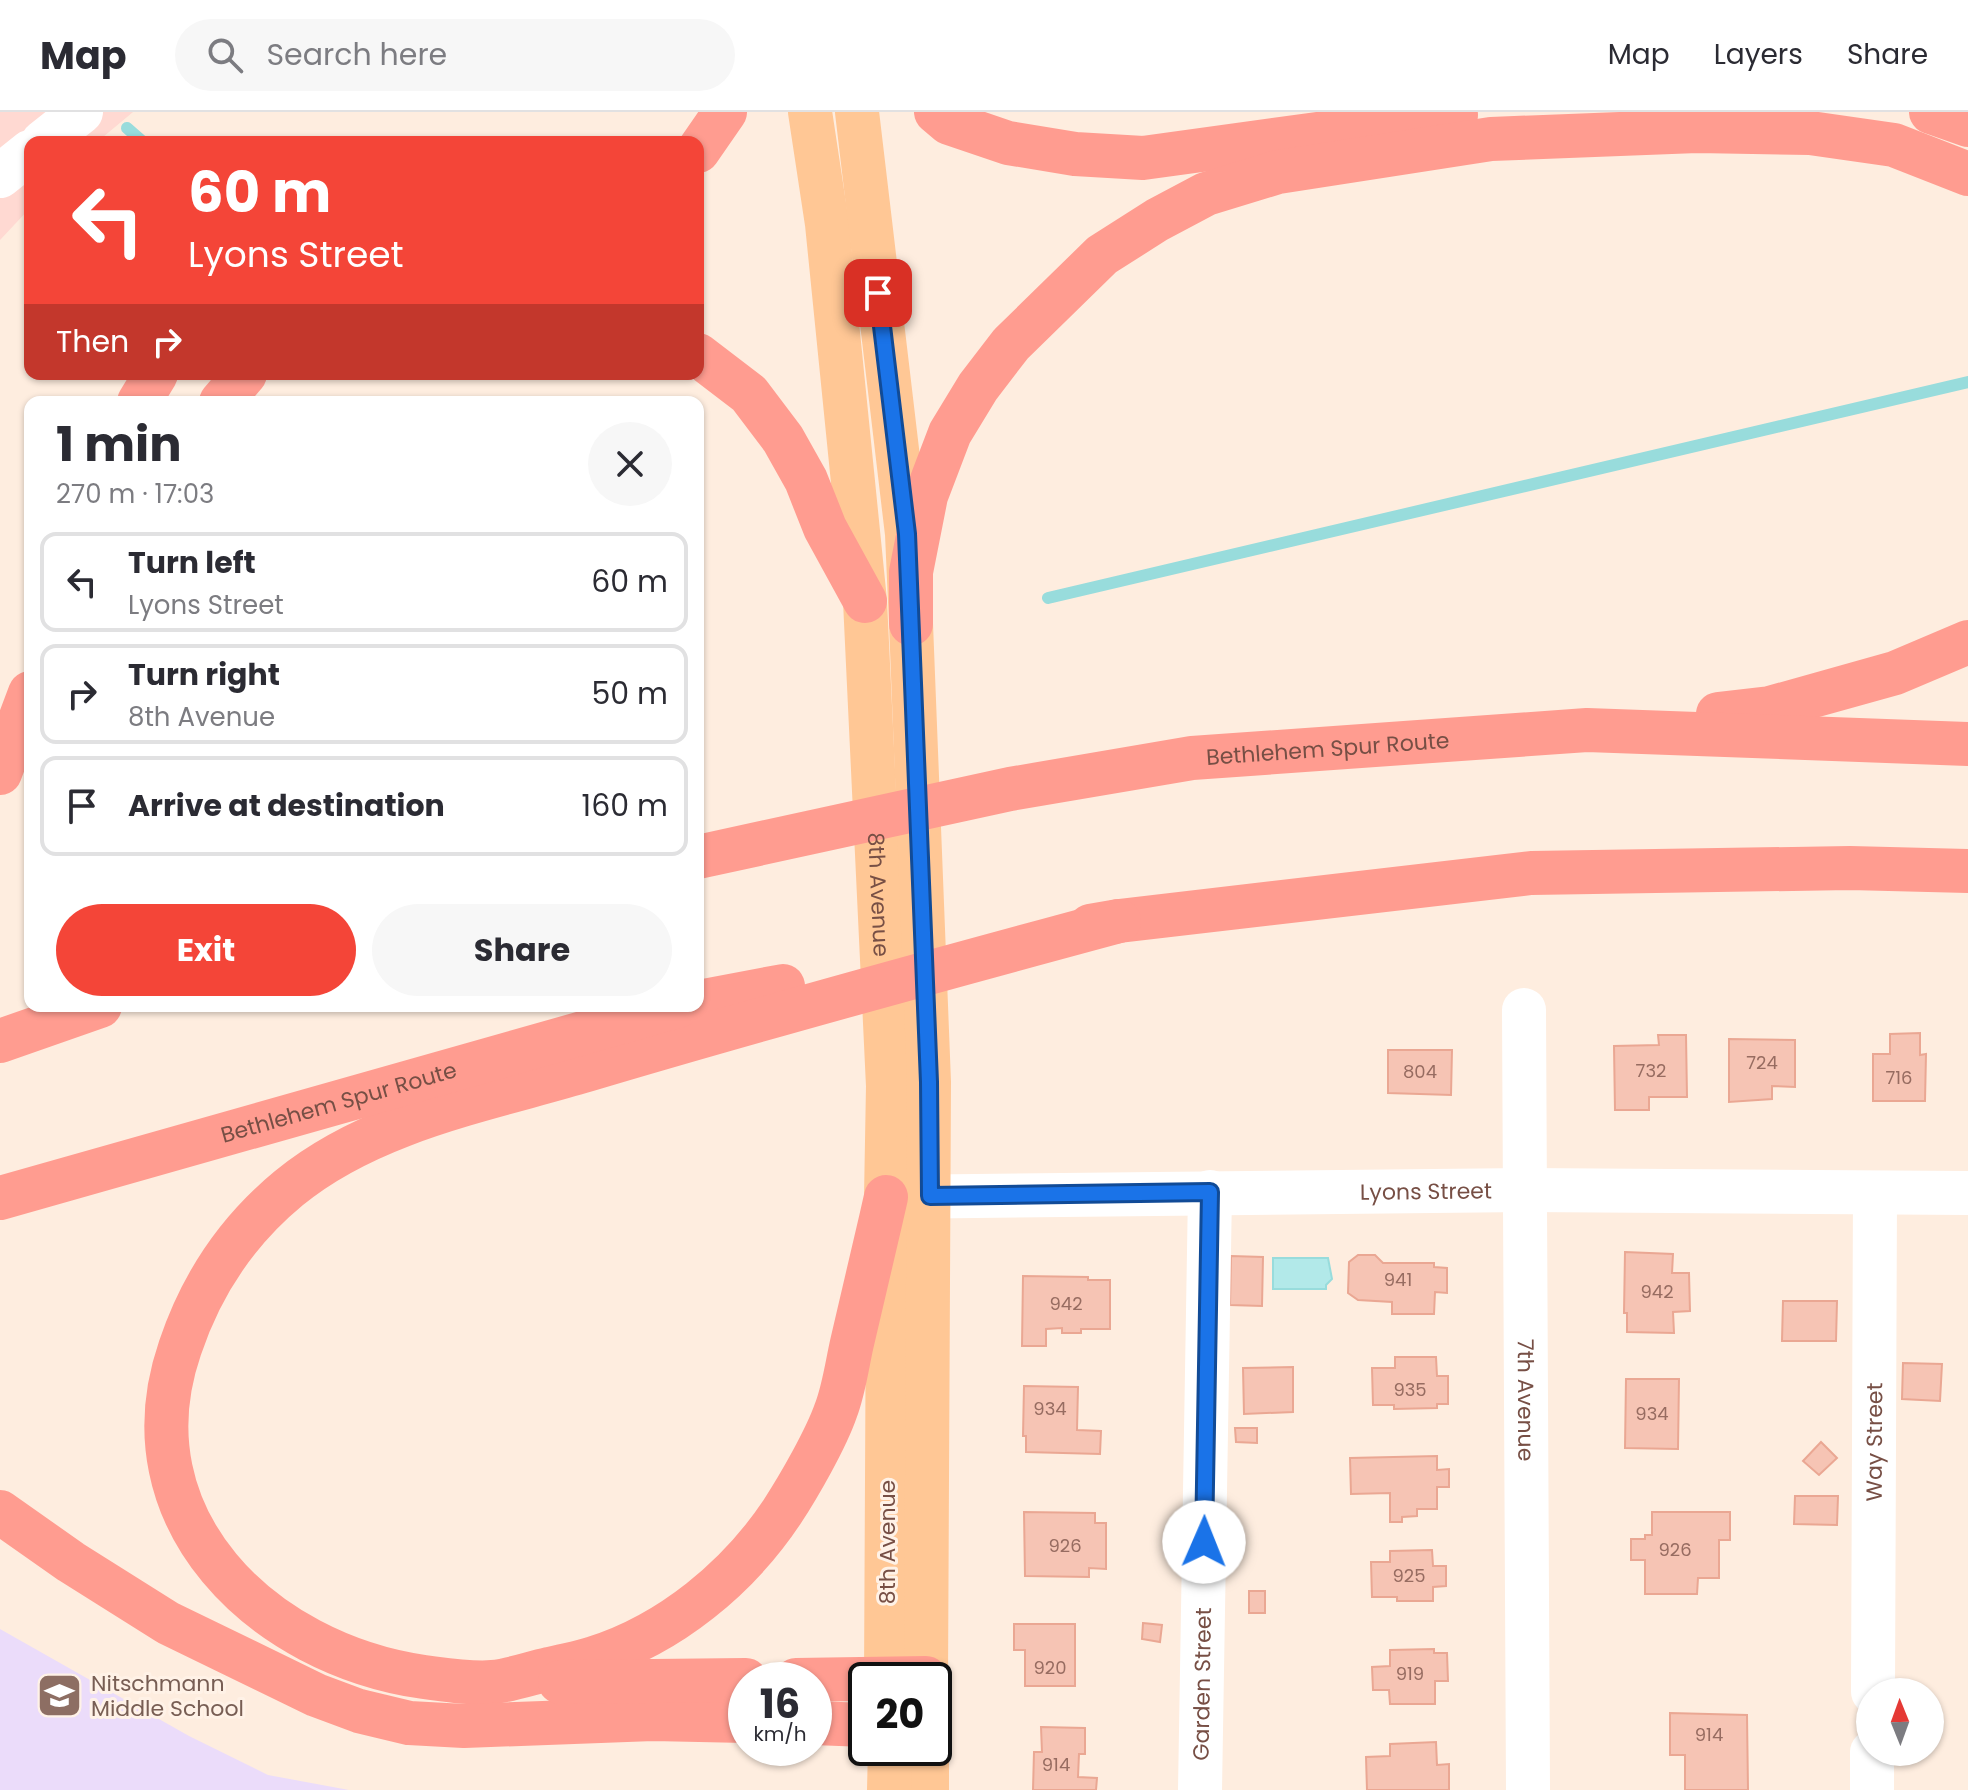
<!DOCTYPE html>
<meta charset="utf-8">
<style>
:root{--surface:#fff;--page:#f7f7f7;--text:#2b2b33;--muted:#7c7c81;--line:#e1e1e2;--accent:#f44538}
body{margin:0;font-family:Poppins,sans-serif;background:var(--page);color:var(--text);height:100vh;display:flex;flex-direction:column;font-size:30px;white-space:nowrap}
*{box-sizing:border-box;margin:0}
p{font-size:26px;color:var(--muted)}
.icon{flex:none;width:44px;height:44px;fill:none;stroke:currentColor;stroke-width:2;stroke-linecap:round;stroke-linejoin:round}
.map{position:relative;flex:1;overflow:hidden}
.panel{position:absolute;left:24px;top:284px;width:680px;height:616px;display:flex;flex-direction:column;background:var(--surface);border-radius:16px;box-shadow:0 2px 6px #0004}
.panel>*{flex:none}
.banner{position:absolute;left:24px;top:24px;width:680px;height:244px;border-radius:16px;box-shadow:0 2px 6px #0004;background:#f44538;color:#fff;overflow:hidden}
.needle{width:52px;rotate:359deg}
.tools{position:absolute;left:1856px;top:1566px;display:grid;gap:16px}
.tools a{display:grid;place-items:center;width:88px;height:88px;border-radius:50%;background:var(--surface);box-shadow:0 2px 6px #0004;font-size:40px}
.speed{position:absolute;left:728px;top:1550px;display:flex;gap:16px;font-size:40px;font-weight:700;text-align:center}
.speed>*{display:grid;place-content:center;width:104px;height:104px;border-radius:50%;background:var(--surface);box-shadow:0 2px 6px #0004;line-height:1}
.speed small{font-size:20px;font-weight:400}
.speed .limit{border:4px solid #111;border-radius:12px;background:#fff;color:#111}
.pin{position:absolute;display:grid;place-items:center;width:68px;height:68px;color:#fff;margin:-34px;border-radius:16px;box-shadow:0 4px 12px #0006}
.me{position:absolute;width:88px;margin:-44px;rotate:1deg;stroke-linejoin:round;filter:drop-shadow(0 0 6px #0008)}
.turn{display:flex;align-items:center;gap:28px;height:168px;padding:0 32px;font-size:36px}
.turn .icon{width:104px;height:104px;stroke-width:2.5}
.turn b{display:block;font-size:56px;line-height:68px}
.then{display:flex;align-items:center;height:76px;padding:0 32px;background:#0003;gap:16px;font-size:30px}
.round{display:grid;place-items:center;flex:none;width:84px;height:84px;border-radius:42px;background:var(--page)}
.summary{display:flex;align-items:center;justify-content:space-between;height:136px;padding:0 32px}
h1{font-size:48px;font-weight:700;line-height:60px}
.primary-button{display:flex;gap:16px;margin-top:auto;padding:16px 32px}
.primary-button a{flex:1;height:92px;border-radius:48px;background:var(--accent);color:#fff;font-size:32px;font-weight:700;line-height:92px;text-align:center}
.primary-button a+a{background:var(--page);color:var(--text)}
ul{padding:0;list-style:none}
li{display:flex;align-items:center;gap:24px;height:100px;margin:0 16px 12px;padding:0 16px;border:4px solid var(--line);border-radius:16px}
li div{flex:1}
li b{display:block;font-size:30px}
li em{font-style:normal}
header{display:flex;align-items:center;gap:48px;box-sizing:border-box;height:112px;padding:0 40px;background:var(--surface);border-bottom:2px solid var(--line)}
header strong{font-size:38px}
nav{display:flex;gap:44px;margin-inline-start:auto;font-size:28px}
.search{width:560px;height:72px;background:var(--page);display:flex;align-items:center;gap:20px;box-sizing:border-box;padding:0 28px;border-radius:44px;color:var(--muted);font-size:30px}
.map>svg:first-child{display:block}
</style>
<header>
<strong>Map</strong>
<div class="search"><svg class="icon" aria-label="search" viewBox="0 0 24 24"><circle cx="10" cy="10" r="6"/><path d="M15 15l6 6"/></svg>Search here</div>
<nav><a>Map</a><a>Layers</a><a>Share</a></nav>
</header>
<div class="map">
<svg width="1968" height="1678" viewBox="0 0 1968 1678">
<rect width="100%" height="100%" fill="#feeddf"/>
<polygon fill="#ffd9d2" points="0,0 133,0 97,30 30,30 30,96 0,128"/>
<polygon fill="#ebdcfa" points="0,1517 189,1624 268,1663 349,1678 0,1678"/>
<polygon fill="#b2e9e9" stroke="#98dcdc" stroke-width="2" points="1273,1146 1328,1146 1332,1167 1326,1173 1326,1177 1273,1177"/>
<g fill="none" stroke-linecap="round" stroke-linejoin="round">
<g stroke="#98dcdc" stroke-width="12">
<polyline points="127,16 143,30"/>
<polyline points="1048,486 1968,270"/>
</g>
</g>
<g fill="#f6c4b4" stroke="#eaa793" stroke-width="2">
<polygon points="1920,921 1920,943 1926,942 1925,989 1873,989 1873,942 1890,942 1890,922"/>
<polygon points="1658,923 1686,923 1687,985 1649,985 1649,998 1615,998 1614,934 1659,933"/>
<polygon points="1729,927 1795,928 1795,975 1772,974 1772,987 1729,990"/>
<polygon points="1388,938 1452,938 1451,983 1388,981"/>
<polygon points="1625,1140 1673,1142 1672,1161 1689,1161 1690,1199 1673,1200 1674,1221 1627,1220 1627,1201 1624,1201"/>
<polygon points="1358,1143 1375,1143 1383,1151 1434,1151 1434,1155 1447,1156 1447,1181 1435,1180 1434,1202 1392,1202 1392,1190 1358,1188 1348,1181 1349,1150"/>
<polygon points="1231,1144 1263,1145 1262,1194 1230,1193"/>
<polygon points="1023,1164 1088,1165 1088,1168 1110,1168 1110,1217 1081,1217 1081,1221 1062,1221 1062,1216 1046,1217 1046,1234 1022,1234"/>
<polygon points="1783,1189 1837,1189 1836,1229 1782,1229"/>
<polygon points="1395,1245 1436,1245 1437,1264 1448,1264 1448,1292 1437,1292 1437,1296 1394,1297 1394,1293 1373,1293 1372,1256 1395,1256"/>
<polygon points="1903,1251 1942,1252 1940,1289 1902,1287"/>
<polygon points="1293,1255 1293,1300 1244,1302 1243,1256"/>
<polygon points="1626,1267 1679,1267 1678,1337 1625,1336"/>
<polygon points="1024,1274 1078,1275 1077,1318 1101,1319 1100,1342 1026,1340 1026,1324 1023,1324"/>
<polygon points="1235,1316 1257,1316 1257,1331 1236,1330"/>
<polygon points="1821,1330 1837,1346 1819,1363 1803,1349"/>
<polygon points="1437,1344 1437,1358 1449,1357 1449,1375 1437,1375 1437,1397 1417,1397 1417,1404 1402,1405 1402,1410 1390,1410 1390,1381 1351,1382 1350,1346"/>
<polygon points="1795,1384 1838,1384 1837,1413 1794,1412"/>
<polygon points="1024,1400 1095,1401 1095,1411 1106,1411 1106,1457 1089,1456 1089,1465 1025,1464"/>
<polygon points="1652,1400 1730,1400 1730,1428 1719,1428 1719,1466 1698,1466 1697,1482 1645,1482 1645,1448 1631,1448 1631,1427 1645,1427 1645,1423 1652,1423"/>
<polygon points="1432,1438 1433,1454 1446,1454 1446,1474 1433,1475 1433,1489 1397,1489 1397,1485 1372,1485 1371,1450 1390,1450 1390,1439"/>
<rect x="1249" y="1479" width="16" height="22"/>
<polygon points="1143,1511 1162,1513 1160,1530 1142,1527"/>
<polygon points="1014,1512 1075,1512 1075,1574 1025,1574 1025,1538 1014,1538"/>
<polygon points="1434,1537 1434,1541 1447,1541 1448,1569 1435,1569 1435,1592 1390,1592 1389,1578 1373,1578 1372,1555 1390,1554 1390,1538"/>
<polygon points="1670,1601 1747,1603 1748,1678 1685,1678 1685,1643 1670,1643"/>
<polygon points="1041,1615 1085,1616 1085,1642 1079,1642 1078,1665 1097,1666 1096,1678 1033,1678 1034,1640 1042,1640"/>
<polygon points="1436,1630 1437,1653 1449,1652 1449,1678 1367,1678 1366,1645 1390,1644 1390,1632"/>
</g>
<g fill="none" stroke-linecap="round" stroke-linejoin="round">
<g stroke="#fff" stroke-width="44">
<polyline points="43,30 81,0"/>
<polyline points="0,64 30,40"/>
<path id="s1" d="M1524 898 1528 1678"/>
<path id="s2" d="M890 1085 1526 1078 1968 1081"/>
<path id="s3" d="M1873 1580 1875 1081"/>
<path id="s4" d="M1200 1678 1210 1080"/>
<polyline points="1872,1678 1872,1640"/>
</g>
<g stroke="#ffc795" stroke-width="44">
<path id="s5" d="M810 0 827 112 865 489 888 974 886 1085 888 1168 886 1568"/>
<polyline points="857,0 907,422 911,512 929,970 926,1568"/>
<polyline points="927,1636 927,1678"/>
<polyline points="889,1678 890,1636"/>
</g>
<g stroke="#ff9c90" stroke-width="44">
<polyline points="936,0 949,11 1008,31 1075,42 1143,46 1456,3"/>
<polyline points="1931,0 1968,13"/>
<polyline points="698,39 725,0"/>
<polyline points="698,243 749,282 783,327 806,368 825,416 865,489"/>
<polyline points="139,290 156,262"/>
<polyline points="221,290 245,262"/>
<polyline points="911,512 911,460 926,384 950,321 978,275 1011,232 1102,143 1157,108 1206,82 1278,60 1491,27 1697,19 1810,21 1894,33 1968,62"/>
<polyline points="1718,602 1770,596 1895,561 1968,530"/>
<polyline points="0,661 30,581"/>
<path id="s6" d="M698 745 1010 677 1192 646 1587 618 1968 632"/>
<polyline points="1090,814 1119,809 1531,761 1850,756 1968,759"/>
<polyline points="698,890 783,874"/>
<polyline points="0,929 100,894"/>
<path d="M886 1085C875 1134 863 1183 852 1231 847 1253 844 1277 836 1298 826 1327 799 1374 782 1400 738 1466 670 1522 594 1546 580 1551 564 1553 549 1557 531 1561 512 1568 493 1570 471 1572 447 1568 424 1565 263 1542 121 1407 180 1236 201 1173 238 1118 289 1076 372 1008 486 988 587 958 764 905 941 857 1119 809"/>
<path id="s7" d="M0 1086 678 894"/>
<polyline points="0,1400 71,1450 168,1511 316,1583 359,1599 409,1611 464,1614 653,1607 746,1609"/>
<polyline points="796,1568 926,1566"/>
<polyline points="560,1570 746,1568"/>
<polyline points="814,1611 866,1613"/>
</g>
</g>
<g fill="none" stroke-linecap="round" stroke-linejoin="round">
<defs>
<polyline id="route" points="878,181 907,422 929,970 930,1084 1210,1080 1204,1430"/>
</defs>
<use href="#route" stroke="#114b97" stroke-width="20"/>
<use href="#route" stroke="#1a73e8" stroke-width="14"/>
</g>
<defs>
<symbol id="school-square" viewBox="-11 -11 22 22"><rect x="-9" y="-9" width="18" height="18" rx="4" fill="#8d6e63" stroke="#fff2e7"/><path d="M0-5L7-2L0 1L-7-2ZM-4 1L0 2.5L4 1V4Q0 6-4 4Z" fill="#fff"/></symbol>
</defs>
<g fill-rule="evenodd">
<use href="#school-square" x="34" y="1558" width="51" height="51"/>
</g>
<g text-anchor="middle" stroke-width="6" stroke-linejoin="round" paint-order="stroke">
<g font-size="18" fill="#976c61">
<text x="1762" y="957">724</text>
<text x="1651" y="965">732</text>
<text x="1420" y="966">804</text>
<text x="1899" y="972">716</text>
<text x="1398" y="1174">941</text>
<text x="1657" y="1186">942</text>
<text x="1066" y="1198">942</text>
<text x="1410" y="1284">935</text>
<text x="1050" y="1303">934</text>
<text x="1652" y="1308">934</text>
<text x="1065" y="1440">926</text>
<text x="1675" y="1444">926</text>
<text x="1409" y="1470">925</text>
<text x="1050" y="1562">920</text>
<text x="1410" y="1568">919</text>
<text x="1709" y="1629">914</text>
<text x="1056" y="1659">914</text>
</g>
<g font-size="22" fill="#774f45" stroke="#fff2e7">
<text dy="8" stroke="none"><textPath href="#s6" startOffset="640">Bethlehem Spur Route</textPath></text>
<text dy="8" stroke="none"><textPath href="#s5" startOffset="786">8th Avenue</textPath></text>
<text dy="8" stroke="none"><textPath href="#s7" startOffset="352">Bethlehem Spur Route</textPath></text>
<text dy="8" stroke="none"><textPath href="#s2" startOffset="536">Lyons Street</textPath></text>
<text dy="8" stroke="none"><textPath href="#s1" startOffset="390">7th Avenue</textPath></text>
<text dy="8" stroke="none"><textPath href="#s3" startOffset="250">Way Street</textPath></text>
<text transform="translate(887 1430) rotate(-90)" y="8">8th Avenue</text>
<text dy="8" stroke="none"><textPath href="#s4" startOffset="106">Garden Street</textPath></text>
</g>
<g font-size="22" fill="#785e54" stroke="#fff2e7" text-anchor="start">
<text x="91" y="1579">Nitschmann<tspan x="91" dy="25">Middle School</tspan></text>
</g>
</g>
</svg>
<div class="tools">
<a><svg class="needle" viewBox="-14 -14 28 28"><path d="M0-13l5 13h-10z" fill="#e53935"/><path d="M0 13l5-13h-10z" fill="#7c7c81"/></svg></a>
</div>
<div class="speed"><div>16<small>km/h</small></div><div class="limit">20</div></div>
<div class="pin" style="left:878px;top:181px;background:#d93025"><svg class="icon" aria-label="arrive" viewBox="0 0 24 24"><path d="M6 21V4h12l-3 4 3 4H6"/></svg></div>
<svg class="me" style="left:1204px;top:1430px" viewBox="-20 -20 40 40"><circle r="19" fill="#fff"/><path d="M0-13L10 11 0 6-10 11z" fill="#1a73e8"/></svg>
<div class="banner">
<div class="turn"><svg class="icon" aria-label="left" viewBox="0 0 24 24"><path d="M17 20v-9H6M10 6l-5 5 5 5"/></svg><div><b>60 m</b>Lyons Street</div></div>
<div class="then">Then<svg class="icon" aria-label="right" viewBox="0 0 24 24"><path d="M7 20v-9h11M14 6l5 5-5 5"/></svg></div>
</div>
<section class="panel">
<div class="summary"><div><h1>1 min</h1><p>270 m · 17:03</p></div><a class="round"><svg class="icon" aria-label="close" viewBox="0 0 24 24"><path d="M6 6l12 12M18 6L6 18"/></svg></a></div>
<ul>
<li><svg class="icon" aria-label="left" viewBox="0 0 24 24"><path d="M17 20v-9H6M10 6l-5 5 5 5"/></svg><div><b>Turn left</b><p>Lyons Street</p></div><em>60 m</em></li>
<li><svg class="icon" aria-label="right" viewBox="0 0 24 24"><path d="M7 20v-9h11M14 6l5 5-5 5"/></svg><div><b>Turn right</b><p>8th Avenue</p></div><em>50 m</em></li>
<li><svg class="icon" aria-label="arrive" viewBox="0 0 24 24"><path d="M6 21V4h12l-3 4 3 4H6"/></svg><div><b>Arrive at destination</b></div><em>160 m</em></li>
</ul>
<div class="primary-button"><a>Exit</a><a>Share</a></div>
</section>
</div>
